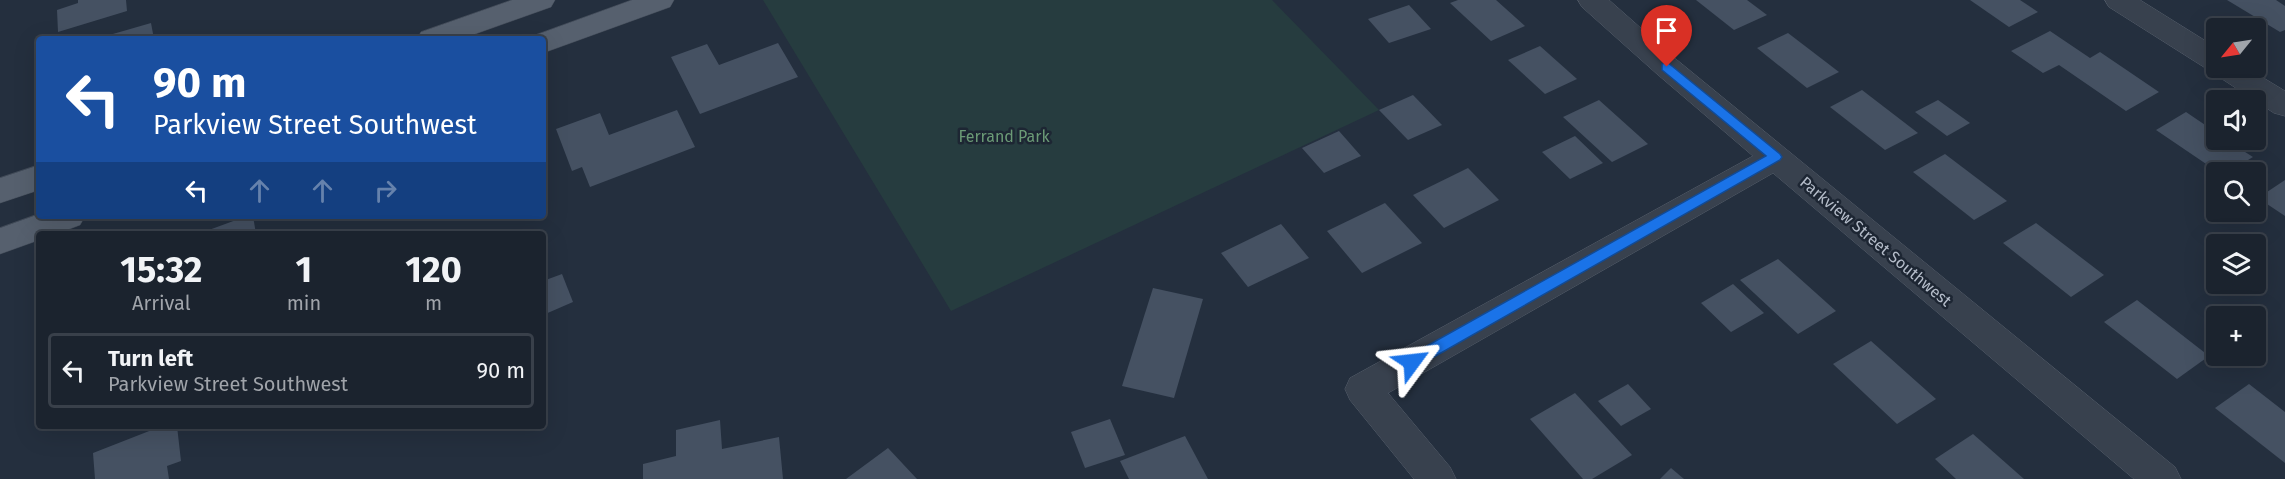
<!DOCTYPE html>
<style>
:root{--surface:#1b232e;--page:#242b36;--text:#f1f3f6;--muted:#a0a4aa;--line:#39404a}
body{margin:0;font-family:"Fira Sans",sans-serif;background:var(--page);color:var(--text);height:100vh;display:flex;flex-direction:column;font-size:22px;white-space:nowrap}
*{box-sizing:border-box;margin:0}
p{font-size:20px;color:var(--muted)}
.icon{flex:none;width:33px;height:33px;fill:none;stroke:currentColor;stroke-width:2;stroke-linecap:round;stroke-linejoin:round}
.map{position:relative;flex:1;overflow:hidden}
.drawer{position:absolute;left:36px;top:231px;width:510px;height:198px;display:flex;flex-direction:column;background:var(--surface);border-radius:6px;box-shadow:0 6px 24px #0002,0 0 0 2px var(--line)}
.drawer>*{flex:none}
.guide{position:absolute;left:36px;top:36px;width:510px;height:183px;border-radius:6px;box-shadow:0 6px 24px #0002,0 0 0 2px var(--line);background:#1a4fa0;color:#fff;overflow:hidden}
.needle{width:39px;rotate:240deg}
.controls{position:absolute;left:2206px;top:18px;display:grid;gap:12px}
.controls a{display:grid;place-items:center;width:60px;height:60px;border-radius:6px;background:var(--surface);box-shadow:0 6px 24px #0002,0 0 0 2px var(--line);font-size:30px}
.pin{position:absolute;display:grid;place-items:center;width:51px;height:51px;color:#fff;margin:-62px -26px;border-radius:50% 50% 50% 0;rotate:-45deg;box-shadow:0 0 6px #0007}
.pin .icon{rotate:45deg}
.me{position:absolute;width:66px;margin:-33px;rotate:60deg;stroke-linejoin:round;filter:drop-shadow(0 0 4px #0008)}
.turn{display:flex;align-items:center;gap:21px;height:126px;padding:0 18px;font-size:27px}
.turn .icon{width:78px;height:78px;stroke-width:2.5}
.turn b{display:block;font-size:42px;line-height:51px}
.lanes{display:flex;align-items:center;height:57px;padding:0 18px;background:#0003;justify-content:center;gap:30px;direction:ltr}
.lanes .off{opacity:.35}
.eta{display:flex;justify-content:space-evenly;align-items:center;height:102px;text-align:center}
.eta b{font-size:36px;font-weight:700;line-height:42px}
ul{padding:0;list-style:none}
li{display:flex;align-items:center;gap:18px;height:75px;margin:0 12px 9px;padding:0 6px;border:3px solid var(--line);border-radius:6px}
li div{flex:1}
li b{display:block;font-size:22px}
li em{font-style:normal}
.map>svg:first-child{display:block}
</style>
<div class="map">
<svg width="2285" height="479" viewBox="0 0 2285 479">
<rect width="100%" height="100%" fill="#242f3e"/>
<polygon fill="#263c3f" points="763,0 1272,0 1379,110 951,311"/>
<g fill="#455162">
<polygon points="78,0 126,0 127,11 58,32 57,10 78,3"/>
<polygon points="1458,0 1496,0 1525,26 1491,41 1450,3"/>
<polygon points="1696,0 1747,0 1767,15 1734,30"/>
<polygon points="1970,0 2020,0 2038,12 2009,27"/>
<polygon points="2227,0 2276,0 2285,6 2285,30 2280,32"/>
<polygon points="1409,5 1431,29 1389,43 1368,19"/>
<polygon points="151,23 154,39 100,39 99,38"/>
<polygon points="2050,31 2090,58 2100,52 2159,92 2126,111 2059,65 2043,73 2011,51"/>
<polygon points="1788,33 1839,72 1807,88 1757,48"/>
<polygon points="778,43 798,77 700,114 671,57 707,44 719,65"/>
<polygon points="1540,46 1577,79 1545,94 1508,60"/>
<polygon points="1862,90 1918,133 1885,150 1830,107"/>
<polygon points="1413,95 1442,125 1408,140 1379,110"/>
<polygon points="1599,100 1648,144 1612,162 1563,117"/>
<polygon points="1938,100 1970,123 1947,136 1915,112"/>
<polygon points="677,110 695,147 590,187 582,167 572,171 556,129 600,113 609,135"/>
<polygon points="2186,112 2217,133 2217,140 2226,140 2253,157 2228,172 2218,172 2156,130"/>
<polygon points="1339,131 1361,156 1324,173 1302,148"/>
<polygon points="1575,136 1603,163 1570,179 1542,152"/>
<polygon points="1945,154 2007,201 1974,220 1913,172"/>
<polygon points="1468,168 1499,200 1444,228 1413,195"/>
<polygon points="2285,180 2285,216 2258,198"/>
<polygon points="1385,203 1422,243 1362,273 1327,231"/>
<polygon points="247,216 253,216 256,234 198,234"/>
<polygon points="2036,223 2104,275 2071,297 2003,243"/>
<polygon points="1281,224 1309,258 1248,287 1221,253"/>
<polygon points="1778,259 1836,311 1798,334 1740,280"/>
<polygon points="562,274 573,302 543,315 543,281"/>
<polygon points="1733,284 1764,313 1731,332 1701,303"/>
<polygon points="1153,288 1203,299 1174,398 1122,386"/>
<polygon points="2137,300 2209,356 2177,379 2104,322"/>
<polygon points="1871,341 1936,399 1897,424 1833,364"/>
<polygon points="1628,384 1651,409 1621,426 1598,401"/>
<polygon points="2249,384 2285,412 2285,463 2215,408"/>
<polygon points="1575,393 1632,455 1592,479 1583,479 1530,419"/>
<polygon points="1110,419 1125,455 1085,468 1071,432"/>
<polygon points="720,420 722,449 779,437 783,479 643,479 643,464 676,456 676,430"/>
<polygon points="162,426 177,426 181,461 167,466 169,479 95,479 93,453"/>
<polygon points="1973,434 2024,479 1956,479 1935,459"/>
<polygon points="1185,436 1208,479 1129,479 1120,461"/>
<polygon points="888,448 917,479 846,479"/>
<polygon points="1671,468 1684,479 1660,479"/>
</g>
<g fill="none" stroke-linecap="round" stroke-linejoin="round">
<defs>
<g id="street">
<polygon points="1578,0 1609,0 1677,60 2175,467 2181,479 2134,479 1773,173 1388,393 1450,467 1456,479 1414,479 1350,400 1345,389 1350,378 1753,156 1657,74 1582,7"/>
<polygon points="2105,0 2140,0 2217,48 2217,68 2247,68 2285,91 2285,116 2274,113 2216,75 2213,71 2207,69 2109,7"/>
</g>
<g id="primary">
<polygon points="512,0 555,0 551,7 461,39 417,39 421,32"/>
<polygon points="632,0 674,0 670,7 543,53 543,39 531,39 533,36"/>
<polygon points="39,165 39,190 0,203 0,178"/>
<polygon points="39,214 39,216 85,216 80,225 56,234 39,234 39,240 0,254 0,228"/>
</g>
</defs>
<use href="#street" stroke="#565f6c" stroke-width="1"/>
<use href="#primary" stroke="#414a57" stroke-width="1"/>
<use href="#street" fill="#38414e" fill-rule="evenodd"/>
<use href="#primary" fill="#56606e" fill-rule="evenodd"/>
</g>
<polygon fill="#1a73e8" stroke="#114b97" stroke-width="1.5" points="1667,62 1780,154 1782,157 1780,160 1418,366 1412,368 1407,366 1405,362 1407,357 1766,156 1662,70 1662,64"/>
<g text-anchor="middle" stroke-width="5" stroke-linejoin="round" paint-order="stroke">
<g font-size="16" fill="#6b9a76" stroke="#1d2633">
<text x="1004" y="142">Ferrand Park</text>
</g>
<g font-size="16" fill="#b4bcc9" stroke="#1d2633">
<text transform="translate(1876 241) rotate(40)" y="6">Parkview Street Southwest</text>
</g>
</g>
</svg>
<div class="controls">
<a><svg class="needle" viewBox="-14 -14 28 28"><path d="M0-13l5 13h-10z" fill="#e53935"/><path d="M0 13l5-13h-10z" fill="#a0a4aa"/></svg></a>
<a><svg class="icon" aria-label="sound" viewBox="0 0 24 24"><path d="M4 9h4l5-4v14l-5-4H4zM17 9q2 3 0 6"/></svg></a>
<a><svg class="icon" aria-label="search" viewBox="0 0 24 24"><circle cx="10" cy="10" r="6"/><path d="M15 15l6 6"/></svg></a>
<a><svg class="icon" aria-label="layers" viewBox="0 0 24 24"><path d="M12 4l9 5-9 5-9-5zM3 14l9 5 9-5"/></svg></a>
<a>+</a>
</div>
<div class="pin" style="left:1667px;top:67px;background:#d93025"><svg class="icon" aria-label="arrive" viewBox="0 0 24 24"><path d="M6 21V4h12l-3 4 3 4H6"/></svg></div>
<svg class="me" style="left:1412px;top:362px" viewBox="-20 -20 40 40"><path d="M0-17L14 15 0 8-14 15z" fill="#1a73e8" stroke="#fff" stroke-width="4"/></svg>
<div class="guide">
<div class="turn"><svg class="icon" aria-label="left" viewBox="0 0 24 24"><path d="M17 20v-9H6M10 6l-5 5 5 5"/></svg><div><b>90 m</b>Parkview Street Southwest</div></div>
<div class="lanes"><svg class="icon" aria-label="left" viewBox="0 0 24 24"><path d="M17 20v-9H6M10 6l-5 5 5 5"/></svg><svg class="icon off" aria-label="ahead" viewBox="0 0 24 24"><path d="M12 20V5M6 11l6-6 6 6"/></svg><svg class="icon off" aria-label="ahead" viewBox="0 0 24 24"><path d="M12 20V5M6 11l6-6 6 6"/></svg><svg class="icon off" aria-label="right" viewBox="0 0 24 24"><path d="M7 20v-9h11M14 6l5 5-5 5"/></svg></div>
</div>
<section class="drawer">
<div class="eta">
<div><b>15:32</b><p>Arrival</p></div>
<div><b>1</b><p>min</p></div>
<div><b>120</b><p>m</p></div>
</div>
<ul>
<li><svg class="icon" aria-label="left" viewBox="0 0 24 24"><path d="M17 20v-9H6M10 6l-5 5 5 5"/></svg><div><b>Turn left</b><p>Parkview Street Southwest</p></div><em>90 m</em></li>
</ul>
</section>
</div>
